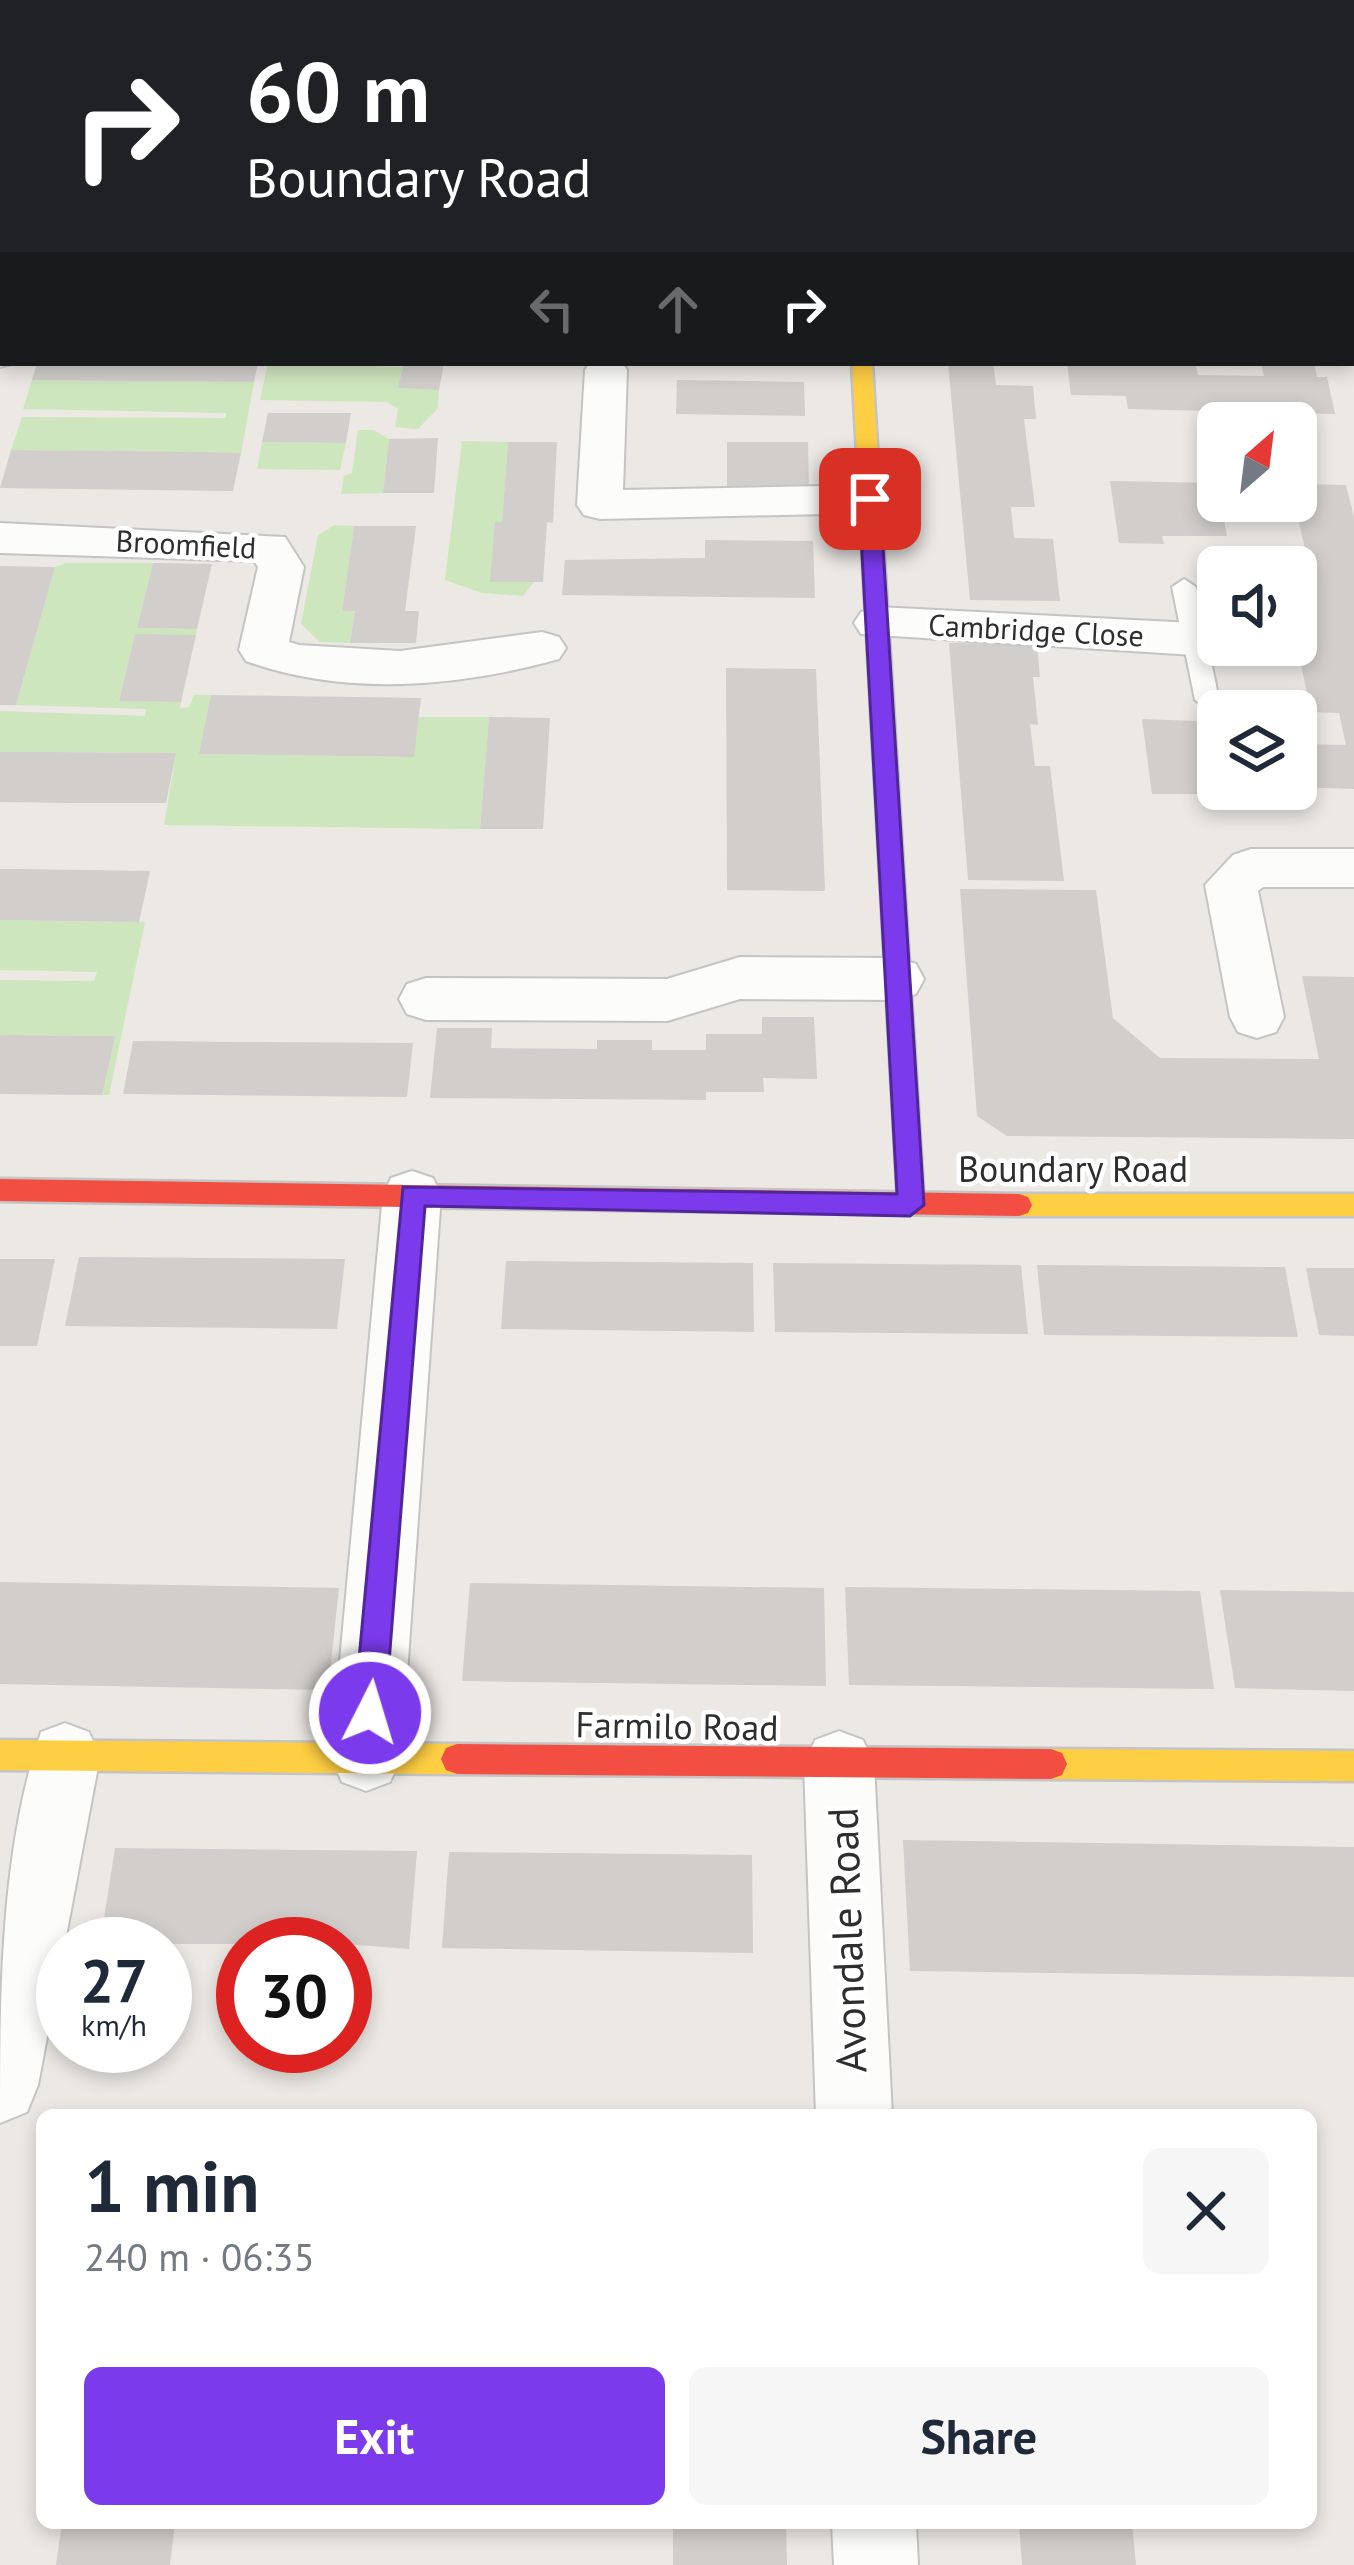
<!DOCTYPE html>
<meta charset="utf-8">
<style>
:root{--surface:#fff;--page:#f6f6f7;--text:#1f2937;--muted:#747a83;--accent:#7c3aed}
body{margin:0;font-family:"PT Sans",sans-serif;background:var(--page);color:var(--text);height:100vh;display:flex;flex-direction:column;font-size:45px;white-space:nowrap}
*{box-sizing:border-box;margin:0}
p{font-size:39px;color:var(--muted)}
.icon{flex:none;width:66px;height:66px;fill:none;stroke:currentColor;stroke-width:2;stroke-linecap:round;stroke-linejoin:round}
.map{position:relative;flex:1;overflow:hidden}
.sheet{position:absolute;left:36px;top:2109px;width:1281px;height:420px;display:flex;flex-direction:column;background:var(--surface);border-radius:18px;box-shadow:0 6px 18px #0003}
.sheet>*{flex:none}
.guide{position:absolute;left:0px;top:0px;width:1356px;height:366px;box-shadow:0 6px 18px #0003;background:#202124;color:#fff;overflow:hidden}
.needle{width:78px;rotate:28deg}
.controls{position:absolute;left:1197px;top:402px;display:grid;gap:24px}
.controls a{display:grid;place-items:center;width:120px;height:120px;border-radius:18px;background:var(--surface);box-shadow:0 6px 18px #0003;font-size:60px}
.speed{position:absolute;left:36px;top:1917px;display:flex;gap:24px;font-size:60px;font-weight:700;text-align:center}
.speed>*{display:grid;place-content:center;width:156px;height:156px;border-radius:50%;background:var(--surface);box-shadow:0 6px 18px #0003;line-height:1}
.speed small{font-size:30px;font-weight:400}
.speed .limit{border:18px solid #d22;background:#fff;color:#111}
.pin{position:absolute;display:grid;place-items:center;width:102px;height:102px;color:#fff;margin:-51px;border-radius:24px;box-shadow:0 6px 18px #0006}
.me{position:absolute;width:132px;margin:-66px;rotate:5deg;stroke-linejoin:round;filter:drop-shadow(0 0 9px #0008)}
.turn{display:flex;align-items:center;gap:42px;height:252px;padding:0 48px;font-size:54px}
.turn .icon{width:156px;height:156px;stroke-width:2.5}
.turn b{display:block;font-size:84px;line-height:102px}
.lanes{display:flex;align-items:center;height:114px;padding:0 48px;background:#0003;justify-content:center;gap:60px;direction:ltr}
.lanes .off{opacity:.35}
.round{display:grid;place-items:center;flex:none;width:126px;height:126px;border-radius:18px;background:var(--page)}
.overview{display:flex;align-items:center;justify-content:space-between;height:204px;padding:0 48px}
h1{font-size:72px;font-weight:700;line-height:90px}
.cta{display:flex;gap:24px;margin-top:auto;padding:24px 48px}
.cta a{flex:1;height:138px;border-radius:18px;background:var(--accent);color:#fff;font-size:48px;font-weight:700;line-height:138px;text-align:center}
.cta a+a{background:var(--page);color:var(--text)}
.map>svg:first-child{display:block}
</style>
<div class="map">
<svg width="1354" height="2565" viewBox="0 0 1354 2565">
<rect width="100%" height="100%" fill="#ece8e4"/>
<polygon fill="#e6e0d3" points="0,0 532,0 3,3 3,41"/>
<g fill="#cee6be">
<polygon points="268,363 403,367 399,388 439,390 438,408 418,429 395,427 398,409 387,402 260,400"/>
<polygon points="32,380 254,382 241,453 11,450 22,417 226,418 226,413 23,409"/>
<polygon points="358,430 374,430 389,439 383,493 341,494 344,476 352,473"/>
<polygon points="462,441 508,442 502,522 490,582 534,582 523,596 482,593 445,580"/>
<polygon points="262,442 346,443 340,470 257,469"/>
<polygon points="335,525 354,526 342,610 355,611 350,643 320,642 301,624 318,535"/>
<polygon points="66,563 153,563 137,628 197,629 196,635 135,635 119,700 181,702 180,708 189,707 194,695 211,695 200,754 413,757 419,717 489,717 480,829 164,825 176,753 0,752 0,711 145,716 146,709 16,705 55,567"/>
<polygon points="0,920 145,922 109,1095 102,1095 114,1036 0,1035 0,980 94,981 97,972 0,970"/>
</g>
<g fill="#d1cecb">
<polygon points="37,363 258,363 254,382 32,380"/>
<polygon points="404,363 444,363 439,390 398,388"/>
<polygon points="948,363 993,363 996,385 1033,386 1036,419 1024,419 1035,507 1011,507 1014,538 1053,539 1060,601 970,600"/>
<polygon points="1067,363 1196,366 1198,375 1264,376 1261,363 1314,363 1317,377 1327,377 1335,414 1128,409 1126,396 1071,395"/>
<polygon points="677,380 804,382 805,416 676,414"/>
<polygon points="268,413 351,413 346,443 262,442"/>
<polygon points="438,438 434,493 383,493 389,439"/>
<polygon points="508,442 557,442 553,523 547,522 543,582 490,582 495,522 502,522"/>
<polygon points="727,442 808,442 809,492 727,491"/>
<polygon points="11,450 202,452 241,453 233,491 0,488"/>
<polygon points="1110,481 1218,483 1218,501 1296,501 1296,484 1346,485 1354,517 1354,789 1296,787 1296,744 1346,745 1339,713 1311,712 1296,641 1296,567 1281,567 1277,549 1305,549 1299,522 1224,520 1227,536 1162,536 1164,544 1119,543"/>
<polygon points="354,526 416,526 405,611 419,611 416,643 350,643 355,611 342,611"/>
<polygon points="705,540 813,541 815,598 562,595 565,560 705,558"/>
<polygon points="153,563 212,564 197,629 137,628"/>
<polygon points="0,566 55,567 16,705 0,705"/>
<polygon points="135,634 196,635 181,702 119,701"/>
<polygon points="949,643 1037,644 1040,677 1033,677 1038,725 1030,724 1035,766 1050,766 1064,881 968,880"/>
<polygon points="726,668 816,669 825,891 727,890"/>
<polygon points="211,695 421,698 414,757 199,754"/>
<polygon points="489,717 550,718 543,829 480,829"/>
<polygon points="1142,719 1196,721 1198,728 1218,728 1218,786 1209,785 1211,794 1152,794"/>
<polygon points="0,752 45,752 176,753 166,803 76,803 0,802"/>
<polygon points="0,869 14,869 150,871 139,922 0,920"/>
<polygon points="960,889 1096,890 1113,1018 1160,1058 1319,1059 1302,976 1354,977 1354,1139 1007,1136 977,1116"/>
<polygon points="762,1017 814,1017 817,1079 763,1078 764,1092 706,1092 706,1100 430,1098 437,1028 492,1028 491,1048 597,1049 597,1040 652,1040 652,1050 706,1050 706,1034 762,1034"/>
<polygon points="0,1035 115,1036 102,1095 0,1094"/>
<polygon points="133,1041 240,1042 413,1043 407,1097 123,1094"/>
<polygon points="79,1257 345,1259 337,1329 65,1326"/>
<polygon points="0,1259 55,1259 37,1346 0,1346"/>
<polygon points="506,1261 753,1263 754,1332 501,1329"/>
<polygon points="773,1263 1021,1265 1028,1334 775,1332"/>
<polygon points="1037,1265 1285,1267 1298,1337 1044,1335"/>
<polygon points="1306,1268 1354,1268 1354,1336 1319,1335"/>
<polygon points="0,1582 339,1588 328,1690 0,1684"/>
<polygon points="470,1583 824,1588 826,1686 462,1681"/>
<polygon points="845,1587 1200,1591 1214,1689 849,1685"/>
<polygon points="1220,1590 1354,1592 1354,1691 1235,1688"/>
<polygon points="903,1840 1354,1847 1354,1977 910,1971"/>
<polygon points="115,1848 417,1851 409,1949 345,1944 100,1944"/>
<polygon points="449,1852 752,1855 753,1953 442,1948"/>
<polygon points="62,2523 175,2523 170,2565 56,2565"/>
<polygon points="673,2523 786,2523 787,2565 673,2565"/>
<polygon points="1019,2523 1132,2523 1136,2565 1022,2565"/>
</g>
<g fill="none" stroke-linecap="round" stroke-linejoin="round">
<defs>
<polygon id="lane" points="1184,579 1196,587 1219,700 1207,708 1195,700 1172,587"/>
<g id="street">
<rect x="1353" y="83" width="1" height="22"/>
<rect x="0" y="117" width="3" height="22"/>
<polygon points="3,333 3,363 15,363 0,367"/>
<polygon points="590,363 622,363 627,370 623,490 870,485 886,489 893,499 886,509 870,513 600,519 584,515 577,505 585,370"/>
<path d="M0 523 285 537 304 567 289 642 299 645 400 651 542 632 559 637 566 648 559 659C459 687 345 697 246 661L239 650 258 567 254 561 0 553Z"/>
<polygon points="878,607 1194,623 1211,628 1218,639 1211,650 1194,655 861,634 854,623 861,612"/>
<polygon points="1251,849 1354,849 1354,887 1263,887 1258,891 1284,1017 1276,1032 1257,1038 1238,1032 1230,1017 1205,885 1233,855"/>
<polygon points="740,957 897,958 916,964 924,979 916,994 897,1000 740,999 667,1021 426,1020 407,1014 399,999 407,984 426,978 667,979"/>
<polygon points="412,1171 433,1178 441,1195 401,1758 390,1782 366,1791 342,1782 331,1758 383,1195 391,1178"/>
<path d="M65 1723 89 1732 100 1756 38 2085 27 2112 0 2123C0 1995 0 1852 41 1732Z"/>
<polygon points="839,1731 863,1740 874,1764 892,2115 816,2115 804,1764 815,1740"/>
<polygon points="832,2523 916,2523 918,2565 834,2565"/>
</g>
<g id="slow">
<polygon points="852,363 872,363 924,1205 920,1213 902,1213 898,1205"/>
<polygon points="1019,1194 1354,1194 1354,1216 1019,1216 1010,1213 1006,1205 1010,1197"/>
<polygon points="0,1740 457,1744 468,1748 473,1759 468,1770 457,1774 0,1770"/>
<polygon points="1051,1749 1354,1751 1354,1781 1051,1779 1040,1775 1035,1764 1040,1753"/>
</g>
<g id="jam">
<polygon points="0,1179 1019,1194 1028,1197 1032,1205 1028,1213 1019,1216 0,1201"/>
<polygon points="457,1744 1051,1749 1062,1753 1067,1764 1062,1775 1051,1779 457,1774 446,1770 441,1759 446,1748"/>
</g>
</defs>
<use href="#lane" stroke="#c5c4c5" stroke-width="4"/>
<use href="#street" stroke="#c5c4c5" stroke-width="4"/>
<use href="#slow" stroke="#c5c4c5" stroke-width="5"/>
<use href="#jam" stroke="#c5c4c5" stroke-width="5"/>
<use href="#lane" fill="#fcfcfb" fill-rule="evenodd"/>
<use href="#street" fill="#fcfcfb" fill-rule="evenodd"/>
<use href="#slow" fill="#ffcf43" fill-rule="evenodd"/>
<use href="#jam" fill="#f24e42" fill-rule="evenodd"/>
</g>
<polygon fill="#7c3aed" stroke="#51269a" stroke-width="3" points="870,492 880,499 924,1205 910,1216 425,1206 385,1713 381,1724 370,1728 359,1724 354,1713 403,1187 897,1194 859,499"/>
<g text-anchor="middle" stroke-width="9" stroke-linejoin="round" paint-order="stroke">
<g font-size="30" fill="#2e2e2e" stroke="#fff">
<text transform="translate(186 545) rotate(3)" y="10">Broomfield</text>
<text transform="translate(1036 631) rotate(3)" y="10">Cambridge Close</text>
</g>
<g font-size="36" fill="#2e2e2e" stroke="#fff">
<text x="1073" y="1182">Boundary Road</text>
<text transform="translate(677 1726) rotate(1)" y="13">Farmilo Road</text>
</g>
<g font-size="42" fill="#2e2e2e" stroke="#fff">
<text transform="translate(847 1940) rotate(-92)" y="15">Avondale Road</text>
</g>
</g>
</svg>
<div class="controls">
<a><svg class="needle" viewBox="-14 -14 28 28"><path d="M0-13l5 13h-10z" fill="#e53935"/><path d="M0 13l5-13h-10z" fill="#747a83"/></svg></a>
<a><svg class="icon" aria-label="sound" viewBox="0 0 24 24"><path d="M4 9h4l5-4v14l-5-4H4zM17 9q2 3 0 6"/></svg></a>
<a><svg class="icon" aria-label="layers" viewBox="0 0 24 24"><path d="M12 4l9 5-9 5-9-5zM3 14l9 5 9-5"/></svg></a>
</div>
<div class="speed"><div>27<small>km/h</small></div><div class="limit">30</div></div>
<div class="pin" style="left:870px;top:499px;background:#d93025"><svg class="icon" aria-label="arrive" viewBox="0 0 24 24"><path d="M6 21V4h12l-3 4 3 4H6"/></svg></div>
<svg class="me" style="left:370px;top:1713px" viewBox="-20 -20 40 40"><circle r="17" fill="#7c3aed" stroke="#fff" stroke-width="3"/><path d="M0-11L8 9 0 5-8 9z" fill="#fff"/></svg>
<div class="guide">
<div class="turn"><svg class="icon" aria-label="right" viewBox="0 0 24 24"><path d="M7 20v-9h11M14 6l5 5-5 5"/></svg><div><b>60 m</b>Boundary Road</div></div>
<div class="lanes"><svg class="icon off" aria-label="left" viewBox="0 0 24 24"><path d="M17 20v-9H6M10 6l-5 5 5 5"/></svg><svg class="icon off" aria-label="ahead" viewBox="0 0 24 24"><path d="M12 20V5M6 11l6-6 6 6"/></svg><svg class="icon" aria-label="right" viewBox="0 0 24 24"><path d="M7 20v-9h11M14 6l5 5-5 5"/></svg></div>
</div>
<section class="sheet">
<div class="overview"><div><h1>1 min</h1><p>240 m · 06:35</p></div><a class="round"><svg class="icon" aria-label="close" viewBox="0 0 24 24"><path d="M6 6l12 12M18 6L6 18"/></svg></a></div>
<div class="cta"><a>Exit</a><a>Share</a></div>
</section>
</div>
